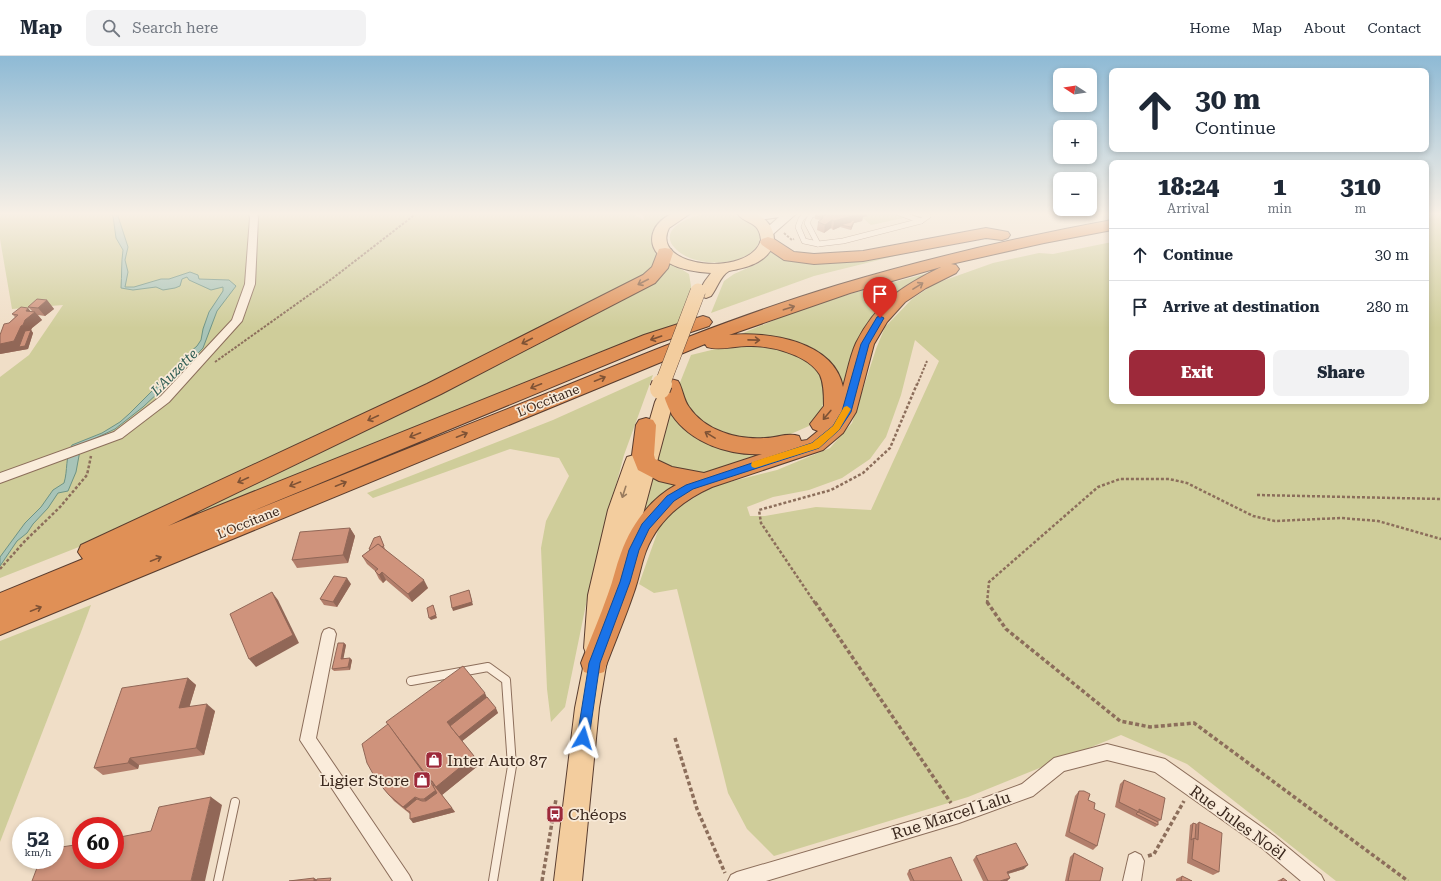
<!DOCTYPE html>
<meta charset="utf-8">
<style>
:root{--surface:#fff;--page:#f2f2f3;--text:#1f2937;--muted:#747a83;--line:#e0e1e3;--accent:#9d293a}
body{margin:0;font-family:"Roboto Serif",serif;background:var(--page);color:var(--text);height:100vh;display:flex;flex-direction:column;font-size:15px;white-space:nowrap}
*{box-sizing:border-box;margin:0}
p{font-size:13px;color:var(--muted)}
.icon{flex:none;width:22px;height:22px;fill:none;stroke:currentColor;stroke-width:2;stroke-linecap:round;stroke-linejoin:round}
.map{position:relative;flex:1;overflow:hidden}
.panel{position:absolute;left:1109px;top:104px;width:320px;height:244px;display:flex;flex-direction:column;background:var(--surface);border-radius:8px;box-shadow:0 2px 6px #0003}
.panel>*{flex:none}
.hud{position:absolute;left:1109px;top:12px;width:320px;height:84px;border-radius:8px;box-shadow:0 2px 6px #0003;background:#fff;color:var(--text);overflow:hidden}
.needle{width:26px;rotate:282deg}
.fabs{position:absolute;left:1053px;top:12px;display:grid;gap:8px}
.fabs a{display:grid;place-items:center;width:44px;height:44px;border-radius:8px;background:var(--surface);box-shadow:0 2px 6px #0003;font-size:20px}
.speed{position:absolute;left:12px;top:761px;display:flex;gap:8px;font-size:20px;font-weight:700;text-align:center}
.speed>*{display:grid;place-content:center;width:52px;height:52px;border-radius:50%;background:var(--surface);box-shadow:0 2px 6px #0003;line-height:1}
.speed small{font-size:10px;font-weight:400}
.speed .limit{border:6px solid #d22;background:#fff;color:#111}
.pin{position:absolute;display:grid;place-items:center;width:34px;height:34px;color:#fff;margin:-41px -17px;border-radius:50% 50% 50% 0;rotate:-45deg;box-shadow:0 0 4px #0007}
.pin .icon{rotate:45deg}
.me{position:absolute;width:44px;margin:-22px;rotate:7deg;stroke-linejoin:round;filter:drop-shadow(0 0 3px #0008)}
.turn{display:flex;align-items:center;gap:14px;height:84px;padding:0 20px;font-size:18px}
.turn .icon{width:52px;height:52px;stroke-width:2.5}
.turn b{display:block;font-size:28px;line-height:34px}
.eta{display:flex;justify-content:space-evenly;align-items:center;height:68px;text-align:center}
.eta b{font-size:24px;font-weight:800;line-height:28px}
.button{display:flex;gap:8px;margin-top:auto;padding:8px 20px}
.button a{flex:1;height:46px;border-radius:8px;background:var(--accent);color:#fff;font-size:16px;font-weight:800;line-height:46px;text-align:center}
.button a+a{background:var(--page);color:var(--text)}
ul{padding:0;list-style:none}
li{display:flex;align-items:center;gap:12px;height:52px;padding:0 20px;border-top:1px solid var(--line)}
li div{flex:1}
li b{display:block;font-size:15px}
li em{font-style:normal}
header{display:flex;align-items:center;gap:24px;box-sizing:border-box;height:56px;padding:0 20px;background:var(--surface);border-bottom:1px solid var(--line)}
header strong{font-size:19px}
nav{display:flex;gap:22px;margin-inline-start:auto;font-size:14px}
.search{width:280px;height:36px;background:var(--page);display:flex;align-items:center;gap:10px;box-sizing:border-box;padding:0 14px;border-radius:8px;color:var(--muted);font-size:15px}
.map>svg:first-child{display:block}
</style>
<header>
<strong>Map</strong>
<div class="search"><svg class="icon" aria-label="search" viewBox="0 0 24 24"><circle cx="10" cy="10" r="6"/><path d="M15 15l6 6"/></svg>Search here</div>
<nav><a>Home</a><a>Map</a><a>About</a><a>Contact</a></nav>
</header>
<div class="map">
<svg width="1441" height="825" viewBox="0 0 1441 825">
<rect width="100%" height="100%" fill="#f0dec7"/>
<g fill="#cfcd9a" fill-rule="evenodd">
<polygon points="0,157 631,157 644,164 643,157 676,157 664,162 652,176 656,195 660,202 653,217 173,454 0,522 0,321 29,299 63,249 12,253 0,183"/>
<path d="M709 157C723 157 759 159 760 180 760 185 758 190 754 194 737 210 701 210 682 198 650 176 688 160 709 157Z"/>
<polygon points="857,157 891,157 908,161 871,169"/>
<path d="M1426 157H1441V825H1336L1187 708 1121 679 968 741 774 800 747 773 728 737 677 533 654 537 639 528 660 469 678 452 713 430 777 414 830 392 852 367 876 293 885 271 912 243 934 228 993 207 1039 197 1053 198 1112 186V345H1426ZM915 284 939 305 871 454 816 451 765 460H750L747 451 773 441 809 434 842 422 870 403 886 381 901 339Z"/>
<polygon points="773,194 823,206 899,199 814,220 711,257 724,225 734,218 759,207"/>
<polygon points="670,206 689,218 692,236 681,267 133,483 653,226 664,217"/>
<path d="M932 216 855 298 840 338C839 331 840 322 837 316 819 281 770 279 736 280L813 248Z"/>
<polygon points="732,289 766,289 799,300 817,314 824,329 824,345 820,358 809,370 793,377 775,383 732,383 696,365 683,342 679,329 691,299"/>
<polygon points="653,319 624,399 591,524 565,651 551,666 547,633 541,492 546,465 569,420 559,402 510,393 373,442 367,437 553,364"/>
<path d="M669 351 671 358 685 372 790 393C761 402 701 426 672 416 667 414 661 408 657 405Z"/>
<polygon points="649,417 679,427 632,475"/>
<polygon points="91,549 81,576 0,786 0,585"/>
</g>
<path fill="#a8c4b8" stroke="#6e9384" d="M111 157H117L128 191 125 204 128 216 125 231H134L161 223H169L190 216 198 219 199 223 229 224 236 230 217 255 203 292 176 320 143 351 115 373 81 389 76 416 68 435 58 437 48 452 33 468 27 477 17 485 0 510V501L25 467 41 451 53 434 64 427C68 414 65 401 72 389L102 377 120 366 129 358 153 334 165 324 181 304 197 290 201 284 203 273 209 256 223 235V231L211 234 189 224 187 221 182 223 180 230 175 232 163 234 156 231 133 234 121 232C122 219 121 207 123 194L116 182 113 160Z"/>
<g fill="none" stroke-linecap="round" stroke-linejoin="round">
<defs>
<g id="lane-far1">
<polyline points="807,157 801,163 798,171 804,185 818,188 843,185 921,165 928,160"/>
<polyline points="899,157 921,165"/>
<polyline points="916,157 928,160"/>
<polyline points="818,188 807,167 811,159 821,157"/>
</g>
<g id="lane">
<polyline points="411,625 488,611 506,624 512,710 493,825"/>
<polyline points="218,825 235,746"/>
</g>
<g id="street">
<polygon points="249,157 257,157 258,162 255,228 242,265 169,346 122,382 0,427 0,417 114,376 161,340 232,264 245,228 250,162"/>
<polygon points="329,572 334,574 336,578 316,682 409,819 412,825 393,825 300,684 322,578 324,574"/>
<polygon points="1107,688 1165,703 1274,780 1321,819 1324,825 1301,825 1262,792 1155,716 1107,704 1064,715 1033,740 959,767 766,825 728,825 731,819 737,816 959,751 1022,728 1054,702"/>
<polygon points="1135,796 1141,799 1144,805 1141,825 1123,825 1129,799"/>
</g>
<polygon id="secondary" points="757,157 797,157 772,179 764,179 762,176 779,161 753,165 749,164 747,161 749,158"/>
<g id="primary">
<path d="M673 157H691L669 172C649 212 750 222 761 184 759 163 744 169 737 157 743 157 751 155 756 158 773 165 781 186 766 200 759 207 748 211 738 213 736 214 732 214 729 215 720 220 717 233 711 240L706 242 701 240 698 237 705 225 711 217C697 216 682 214 669 207 643 192 649 168 673 157Z"/>
<polygon points="671,324 677,326 680,330 673,346 627,518 624,524 616,527 613,526 610,539 607,586 609,592 599,652 582,825 554,825 575,652 586,597 584,592 588,539 608,454 625,406 627,401 634,399 639,401 655,346 665,326"/>
</g>
<g id="highway">
<path d="M1112 164V174L1044 187 951 208 956 209 959 213 956 217 926 232 905 246 887 266 874 288 856 356 843 377 823 394 712 431C683 444 658 464 646 495 641 508 639 522 634 536 626 560 616 583 607 607L604 616 594 619 584 616 581 607C590 584 600 561 608 538 613 525 616 510 621 497 631 469 650 443 676 429L659 425 638 414 632 399 636 369 639 364 646 362 653 364 656 369 654 399 655 403 672 411 704 417 762 398C730 400 691 387 672 359 667 350 664 340 661 330L664 325 671 323 678 325C683 333 683 343 689 351 705 375 738 384 765 382 777 382 787 376 799 380L801 385 807 384 818 375 813 373 810 368 824 350C824 340 824 328 820 319 808 298 769 289 747 290 734 290 720 295 707 291L705 288 0 579V537L83 503 78 496 81 489 427 328 643 219 652 211 659 193 665 192 671 193 673 197 668 212 655 227 441 338 168 470 644 279 703 260 709 262 712 266 709 270 658 287 243 459C345 418 446 377 548 337 643 298 739 259 838 229 928 202 1020 181 1112 164ZM941 211C901 231 877 246 856 287 850 300 847 317 843 331 834 285 768 275 729 279L850 237Z"/>
<polygon points="986,172 1008,176 1010,179 1008,182 1002,184 986,182 863,205 814,208 784,204 762,189 760,186 762,183 768,181 774,183 794,196 814,198 863,195"/>
</g>
</defs>
<use href="#lane-far1" stroke="#8c6e5b" stroke-width="6"/>
<use href="#lane" stroke="#8c6e5b" stroke-width="10"/>
<use href="#street" stroke="#8c6e5b" stroke-width="2"/>
<use href="#secondary" stroke="#6e503e" stroke-width="2"/>
<use href="#primary" stroke="#5a3d2f" stroke-width="2"/>
<use href="#highway" stroke="#5a3d2f" stroke-width="2"/>
<g stroke="#8c6e5b" stroke-width="2" stroke-dasharray="2.5 1.5" stroke-linecap="butt">
<polyline points="784,177 792,184 794,183"/>
<polyline points="215,306 333,222 417,157"/>
<polyline points="917,329 927,305"/>
</g>
<g stroke="#8c6e5b" stroke-width="2.5" stroke-dasharray="3 2" stroke-linecap="butt">
<polyline points="1257,439 1441,443"/>
<polyline points="0,513 24,486 60,451 87,419 91,400"/>
<polyline points="815,547 761,467 759,454 831,434 863,417 890,392 917,328"/>
<polyline points="987,547 989,526 1098,431 1120,423 1169,423 1187,427 1253,460 1275,465 1341,462 1378,465 1441,483"/>
</g>
<g stroke="#8c6e5b" stroke-width="3.5" stroke-dasharray="4 2.5" stroke-linecap="butt">
<polyline points="815,546 951,747"/>
<polyline points="987,546 1006,573 1120,665 1150,671 1194,667 1408,825"/>
<polyline points="675,682 697,753 725,817"/>
<polyline points="1148,800 1154,798 1184,745"/>
<polyline points="542,825 556,743"/>
</g>
<use href="#lane-far1" stroke="#faecdb" stroke-width="5"/>
<use href="#lane" stroke="#faecdb" stroke-width="8"/>
<use href="#street" fill="#faecdb" fill-rule="evenodd"/>
<use href="#secondary" fill="#faecdb" fill-rule="evenodd"/>
<use href="#primary" fill="#f3cd9e" fill-rule="evenodd"/>
<use href="#highway" fill="#e09056" fill-rule="evenodd"/>
<defs>
<polyline id="primary-bridge-far1" points="662,329 698,235"/>
<polyline id="primary-bridge" points="660,333 662,328"/>
</defs>
<use href="#primary-bridge-far1" stroke="#5a3d2f" stroke-width="16" stroke-linecap="butt"/>
<use href="#primary-bridge" stroke="#5a3d2f" stroke-width="22" stroke-linecap="butt"/>
<use href="#primary-bridge-far1" stroke="#f3cd9e" stroke-width="15"/>
<use href="#primary-bridge" stroke="#f3cd9e" stroke-width="20"/>
</g>
<g fill="#b27e6b">
<polygon points="817,157 867,157 867,160 863,161 862,165 854,167 851,174 840,171 833,174 831,172 824,177 817,174 818,166 821,164 815,163 815,160"/>
<polygon points="47,244 54,253 45,260 38,259 42,264 32,272 31,274 33,277 28,293 0,298 9,267 15,261 12,258 32,255 28,251"/>
<polygon points="350,472 355,480 348,507 297,512 292,504"/>
<polygon points="381,482 385,493 428,532 412,546 386,524 383,527 379,523 375,515 367,508 362,500 370,494 369,493"/>
<polygon points="351,528 337,551 324,549 320,543"/>
<polygon points="344,587 346,589 343,602 352,604 350,614 334,615 332,613"/>
<polygon points="188,622 196,629 189,651 215,655 204,699 139,709 138,713 103,719 94,712"/>
<polygon points="487,641 498,657 462,685 474,700 479,709 442,739 455,756 413,767 410,758 394,745 377,725 388,668"/>
<polygon points="1124,724 1161,764 1158,766 1158,769 1155,771 1115,751 1120,728"/>
<polygon points="1079,735 1088,744 1094,753 1097,790 1093,794 1065,780 1075,740"/>
<polygon points="1199,766 1219,816 1213,819 1187,807 1190,769 1193,767 1196,768"/>
<polygon points="1074,797 1100,825 1065,825 1070,801"/>
<polygon points="976,800 1024,813 1008,818 1010,822 1007,825 983,825 973,804"/>
<polygon points="909,814 962,825 910,825 907,818"/>
<polygon points="1182,820 1192,825 1176,825 1176,823"/>
<polygon points="1283,822 1287,825 1277,825"/>
</g>
<g fill="#916757">
<polygon points="863,157 867,157 867,160 863,161 862,165 854,167 851,174 851,165 850,168 840,169 840,171 833,174 834,165"/>
<polygon points="832,164 831,172 824,177 825,169"/>
<polygon points="47,244 54,253 45,260 38,252"/>
<polygon points="28,252 33,258 35,256 42,264 32,272 31,274 33,277 28,293 0,298 0,288 26,255"/>
<polygon points="350,472 355,480 348,507 343,499"/>
<polygon points="382,516 386,524 383,527 379,519"/>
<polygon points="347,522 351,528 337,551 333,546"/>
<polygon points="424,524 428,532 412,546 408,538"/>
<polygon points="469,534 473,549 453,555 452,552"/>
<polygon points="272,536 278,544 299,587 256,611 249,603"/>
<polygon points="433,549 437,562 431,564 429,562"/>
<polygon points="344,587 346,589 343,605 341,603"/>
<polygon points="350,602 352,604 350,614 348,611"/>
<polygon points="188,622 196,629 187,659 179,652"/>
<polygon points="485,637 489,646 453,674 447,666"/>
<polygon points="207,648 215,655 204,699 196,692"/>
<polygon points="496,652 498,657 461,686 458,681"/>
<polygon points="388,668 440,741 429,749 424,743"/>
<polygon points="474,700 479,709 442,739 437,734 431,725"/>
<polygon points="130,702 139,709 138,713 128,707"/>
<polygon points="211,741 222,749 205,825 191,825"/>
<polygon points="415,741 420,747 405,753 403,751"/>
<polygon points="452,752 455,756 413,767 410,763"/>
<polygon points="1028,809 1024,813 1003,819 1007,816"/>
<polygon points="314,822 319,825 314,825"/>
<polygon points="1010,822 1007,825 1000,825"/>
</g>
<g fill="#cf937c" stroke="#916757">
<polygon points="817,157 820,157 820,158 823,160 822,161 815,160"/>
<polygon points="825,157 863,157 834,165 832,164 825,169 818,166 823,162 822,161 826,158"/>
<polygon points="855,164 851,171 840,169 851,166 851,165"/>
<polygon points="37,243 47,244 38,252 28,251"/>
<polygon points="21,251 28,252 26,255 35,256 25,264 23,269 21,270 14,285 0,288 0,279 4,268 9,267 18,259 12,258"/>
<polygon points="31,274 25,290 19,291 25,275"/>
<polygon points="350,472 343,499 292,504 300,476"/>
<polygon points="380,480 384,490 382,491 378,488 371,494 369,493 374,482"/>
<polygon points="378,488 424,524 408,538 382,516 379,519 375,515 378,513 362,500"/>
<polygon points="334,520 347,522 333,546 320,543"/>
<polygon points="469,534 472,546 452,552 450,540"/>
<polygon points="272,536 293,579 249,603 230,558"/>
<polygon points="433,549 436,559 429,562 427,552"/>
<polygon points="338,587 344,587 341,603 350,602 348,611 332,613"/>
<polygon points="463,610 485,637 447,666 474,700 436,731 432,725 431,725 386,666"/>
<polygon points="188,622 179,652 207,648 196,692 130,702 128,707 94,712 122,632"/>
<polygon points="487,641 496,652 459,681 450,670"/>
<polygon points="388,668 436,734 424,743 420,743 415,741 403,751 389,739 377,725 367,707 362,688"/>
<polygon points="1124,724 1165,742 1161,764 1139,753 1139,756 1119,746"/>
<polygon points="434,729 452,752 410,763 410,756 405,753 417,743 422,745 426,745 437,737 433,730"/>
<polygon points="1079,735 1084,735 1090,738 1088,744 1095,747 1094,753 1105,758 1097,790 1069,776"/>
<polygon points="211,741 191,825 32,825 40,804 55,804 55,792 81,788 81,804 115,804 115,782 151,775 159,751"/>
<polygon points="1138,756 1158,766 1158,769 1136,758"/>
<polygon points="1199,766 1222,777 1219,816 1192,803 1194,782 1198,784"/>
<polygon points="1193,767 1196,768 1195,783 1194,782 1191,784"/>
<polygon points="1016,787 1028,809 1007,816 1010,822 1000,825 988,825 976,800"/>
<polygon points="1074,797 1103,812 1100,825 1068,825"/>
<polygon points="951,801 962,825 914,825 909,814"/>
<polygon points="1182,820 1192,825 1181,825"/>
<polygon points="314,822 314,825 289,825"/>
<polygon points="331,822 330,825 316,825 317,823"/>
<polygon points="1283,822 1287,825 1281,825"/>
</g>
<defs><path id="oneway-shaft" d="M-6 0H5M1.5-3L5.5 0L1.5 3" fill="none" stroke-width="1.6" stroke-linecap="round" stroke-linejoin="round"/></defs>
<g stroke="#7e5235">
<use href="#oneway-shaft" transform="translate(643 226) rotate(153)"/>
<use href="#oneway-shaft" transform="translate(918 230) rotate(-32)"/>
<use href="#oneway-shaft" transform="translate(789 252) rotate(-18)"/>
<use href="#oneway-shaft" transform="translate(656 282) rotate(161)"/>
<use href="#oneway-shaft" transform="translate(754 284) rotate(1)"/>
<use href="#oneway-shaft" transform="translate(527 285) rotate(153)"/>
<use href="#oneway-shaft" transform="translate(600 323) rotate(-22)"/>
<use href="#oneway-shaft" transform="translate(536 330) rotate(158)"/>
<use href="#oneway-shaft" transform="translate(827 359) rotate(130)"/>
<use href="#oneway-shaft" transform="translate(373 362) rotate(155)"/>
<use href="#oneway-shaft" transform="translate(415 379) rotate(158)"/>
<use href="#oneway-shaft" transform="translate(462 379) rotate(-22)"/>
<use href="#oneway-shaft" transform="translate(710 379) rotate(-149)"/>
<use href="#oneway-shaft" transform="translate(243 424) rotate(155)"/>
<use href="#oneway-shaft" transform="translate(295 428) rotate(158)"/>
<use href="#oneway-shaft" transform="translate(341 428) rotate(-22)"/>
<use href="#oneway-shaft" transform="translate(156 503) rotate(-22)"/>
<use href="#oneway-shaft" transform="translate(36 553) rotate(-22)"/>
</g>
<use stroke="#987b5e" href="#oneway-shaft" transform="translate(624 436) rotate(108)"/>
<linearGradient id="sky" x2="0" y2="1"><stop stop-color="#8ebad5"/><stop offset="0.58" stop-color="#f8f0e6"/><stop offset="1" stop-color="#f8f0e6" stop-opacity="0"/></linearGradient>
<rect width="1441" height="272" fill="url(#sky)"/>
<polygon fill="#1a73e8" stroke="#114b97" points="880,260 884,262 869,288 851,356 839,374 819,392 693,433 674,445 649,473 639,494 630,526 600,607 589,682 587,686 583,688 579,686 577,682 589,607 620,526 629,494 642,468 667,440 686,429 812,387 833,370 842,355 861,288 877,261"/>
<polygon fill="#f59e0b" points="847,350 851,353 839,374 819,392 755,412 752,411 751,409 752,406 812,387 833,370 844,351"/>
<defs>
<symbol id="shop-square" viewBox="-11 -11 22 22"><rect x="-9" y="-9" width="18" height="18" rx="4" fill="#9d293a" stroke="#f7e9d7"/><path d="M-5-2.5h2.3a2.7 3.5 0 0 1 5.4 0H5L5.5 6h-11ZM-1.5-2.5h3a1.5 2.3 0 0 0-3 0Z" fill="#fff"/></symbol>
<symbol id="bus-square" viewBox="-11 -11 22 22"><rect x="-9" y="-9" width="18" height="18" rx="4" fill="#9d293a" stroke="#f7e9d7"/><path d="M-5-6H5V4H4V6H2V4H-2V6H-4V4H-5ZM-3.5-4V0h7V-4ZM-3.5 1.2v1.5H-2V1.2ZM2 1.2v1.5H3.5V1.2Z" fill="#fff"/></symbol>
</defs>
<g fill-rule="evenodd">
<use href="#shop-square" x="424" y="694" width="20" height="20"/>
<use href="#shop-square" x="412" y="714" width="20" height="20"/>
<use href="#bus-square" x="545" y="748" width="20" height="20"/>
</g>
<g text-anchor="middle" stroke-width="3.5" stroke-linejoin="round" paint-order="stroke">
<g font-size="13" fill="#3c291f" stroke="#f7e9d7">
<text transform="translate(548 344) rotate(-22)" y="5">L'Occitane</text>
<text transform="translate(248 466) rotate(-22)" y="5">L'Occitane</text>
</g>
<g font-size="14" font-style="italic" fill="#2e5c53" stroke="#f7e9d7">
<text transform="translate(174 316) rotate(-45)" y="5">L'Auzette</text>
</g>
<g font-size="16" fill="#3c291f" stroke="#f7e9d7" text-anchor="start">
<text x="447" y="710">Inter Auto 87</text>
<text x="409" y="730" text-anchor="end">Ligier Store</text>
<text x="568" y="764">Chéops</text>
</g>
<g font-size="16" fill="#3c291f" stroke="#f7e9d7">
<text transform="translate(951 759) rotate(-18)" y="6">Rue Marcel Lalu</text>
<text transform="translate(1238 766) rotate(36)" y="6">Rue Jules Noël</text>
</g>
</g>
</svg>
<div class="fabs">
<a><svg class="needle" viewBox="-14 -14 28 28"><path d="M0-13l5 13h-10z" fill="#e53935"/><path d="M0 13l5-13h-10z" fill="#747a83"/></svg></a>
<a>+</a>
<a>−</a>
</div>
<div class="speed"><div>52<small>km/h</small></div><div class="limit">60</div></div>
<div class="pin" style="left:880px;top:262px;background:#d93025"><svg class="icon" aria-label="arrive" viewBox="0 0 24 24"><path d="M6 21V4h12l-3 4 3 4H6"/></svg></div>
<svg class="me" style="left:583px;top:682px" viewBox="-20 -20 40 40"><path d="M0-17L14 15 0 8-14 15z" fill="#1a73e8" stroke="#fff" stroke-width="4"/></svg>
<div class="hud">
<div class="turn"><svg class="icon" aria-label="ahead" viewBox="0 0 24 24"><path d="M12 20V5M6 11l6-6 6 6"/></svg><div><b>30 m</b>Continue</div></div>
</div>
<section class="panel">
<div class="eta">
<div><b>18:24</b><p>Arrival</p></div>
<div><b>1</b><p>min</p></div>
<div><b>310</b><p>m</p></div>
</div>
<ul>
<li><svg class="icon" aria-label="ahead" viewBox="0 0 24 24"><path d="M12 20V5M6 11l6-6 6 6"/></svg><div><b>Continue</b></div><em>30 m</em></li>
<li><svg class="icon" aria-label="arrive" viewBox="0 0 24 24"><path d="M6 21V4h12l-3 4 3 4H6"/></svg><div><b>Arrive at destination</b></div><em>280 m</em></li>
</ul>
<div class="button"><a>Exit</a><a>Share</a></div>
</section>
</div>
